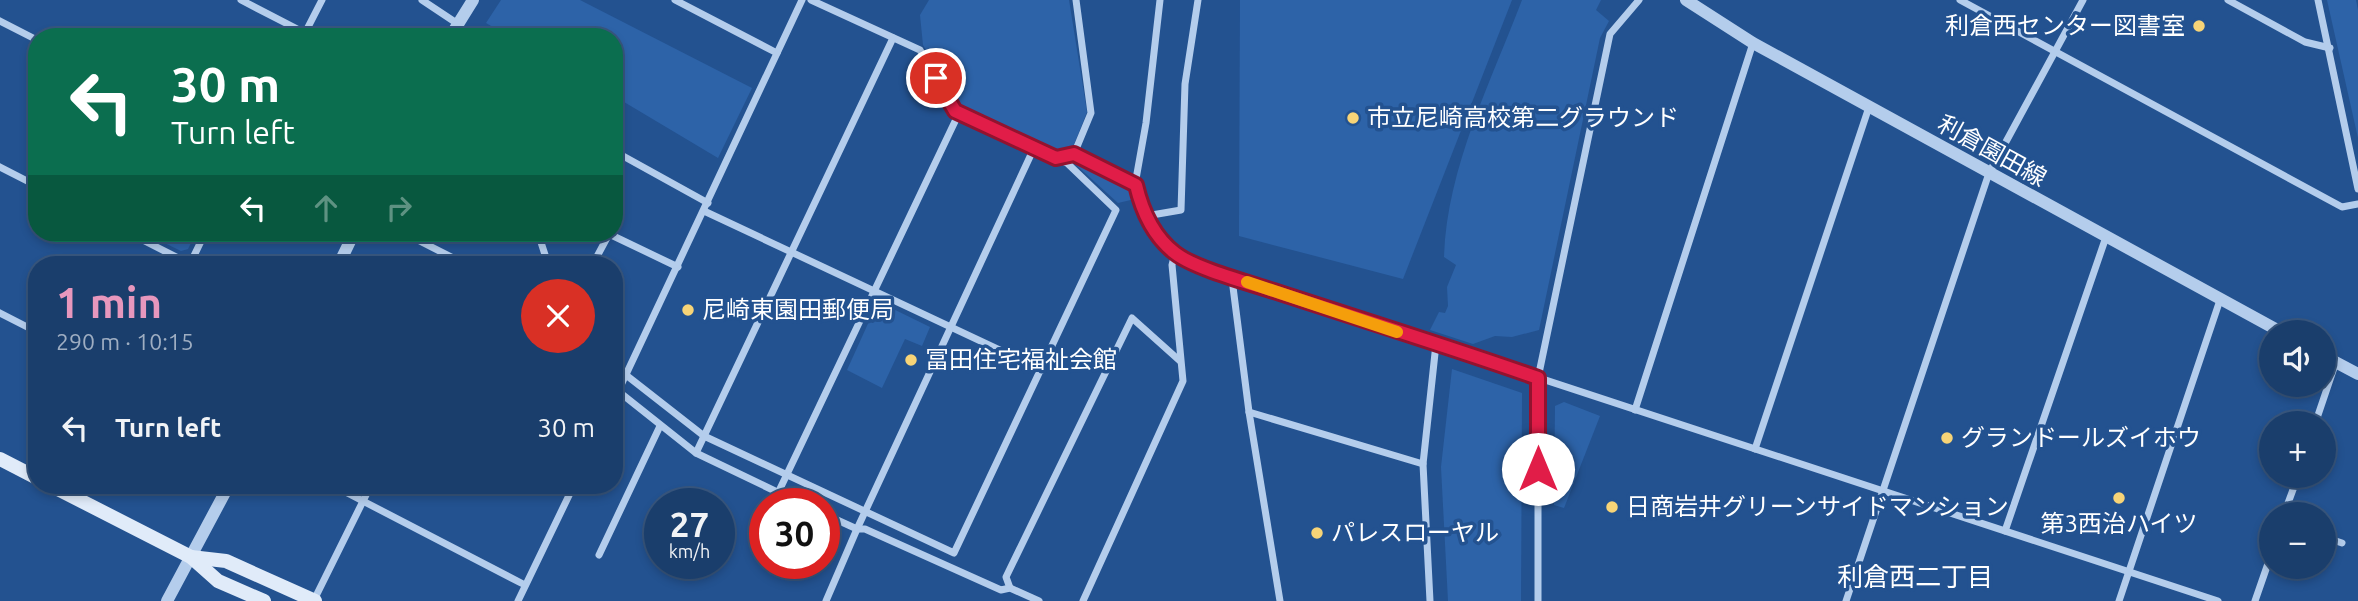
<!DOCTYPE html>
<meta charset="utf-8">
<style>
:root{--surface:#1a3e6c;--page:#234572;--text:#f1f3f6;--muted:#9faec2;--line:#38577f;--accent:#e797bd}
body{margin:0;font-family:Ubuntu,"Noto Sans JP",sans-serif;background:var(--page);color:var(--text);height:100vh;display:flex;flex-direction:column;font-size:26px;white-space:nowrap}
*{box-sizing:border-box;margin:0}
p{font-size:23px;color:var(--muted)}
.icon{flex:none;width:38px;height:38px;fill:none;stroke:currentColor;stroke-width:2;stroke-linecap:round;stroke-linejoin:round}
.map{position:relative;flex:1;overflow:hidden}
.drawer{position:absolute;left:28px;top:256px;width:595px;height:238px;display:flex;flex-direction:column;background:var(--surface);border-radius:28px;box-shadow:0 4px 10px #0003,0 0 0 2px var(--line)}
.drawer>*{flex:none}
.top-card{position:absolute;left:28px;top:28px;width:595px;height:214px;border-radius:28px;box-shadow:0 4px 10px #0003,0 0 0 2px var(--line);background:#0b6e4f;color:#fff;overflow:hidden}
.controls{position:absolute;left:2259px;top:320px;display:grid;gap:14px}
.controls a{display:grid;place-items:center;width:77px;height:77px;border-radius:50%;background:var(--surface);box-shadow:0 4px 10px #0003,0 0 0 2px var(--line);font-size:35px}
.speed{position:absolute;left:644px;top:488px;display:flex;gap:14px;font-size:35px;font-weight:700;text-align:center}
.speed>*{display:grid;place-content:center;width:91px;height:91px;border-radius:50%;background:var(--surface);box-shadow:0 4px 10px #0003,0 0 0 2px var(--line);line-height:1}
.speed small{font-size:18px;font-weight:400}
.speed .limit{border:10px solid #d22;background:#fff;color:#111}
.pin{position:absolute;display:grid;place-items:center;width:60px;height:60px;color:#fff;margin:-30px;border:4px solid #fff;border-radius:50%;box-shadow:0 2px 7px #0007}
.me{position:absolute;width:77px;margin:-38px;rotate:0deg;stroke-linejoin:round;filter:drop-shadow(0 0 5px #0008)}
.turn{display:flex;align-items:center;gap:24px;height:147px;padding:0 28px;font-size:32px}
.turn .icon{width:91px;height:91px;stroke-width:2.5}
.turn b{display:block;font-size:49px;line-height:60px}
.lanes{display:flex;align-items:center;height:66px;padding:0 28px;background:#0003;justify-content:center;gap:35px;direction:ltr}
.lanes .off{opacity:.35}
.round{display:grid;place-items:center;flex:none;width:74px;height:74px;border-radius:37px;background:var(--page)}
.head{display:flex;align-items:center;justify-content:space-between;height:119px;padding:0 28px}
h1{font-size:42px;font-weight:600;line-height:52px;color:var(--accent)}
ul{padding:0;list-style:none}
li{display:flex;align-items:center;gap:21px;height:105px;padding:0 28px}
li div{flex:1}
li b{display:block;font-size:26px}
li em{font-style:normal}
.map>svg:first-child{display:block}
</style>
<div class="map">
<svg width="2358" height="601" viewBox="0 0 2358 601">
<rect width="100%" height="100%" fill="#235290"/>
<g fill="#2d63a8">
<polygon points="501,0 580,0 752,88 718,158 614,96 614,37 510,37 486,23"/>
<polygon points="929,0 1069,0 1087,112 1073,147 1061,151 959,105 923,45 920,15"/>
<polygon points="1240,0 1512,0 1403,279 1239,236"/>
<path d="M1522 0H1601L1596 10 1609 21 1600 38 1539 330 1512 337 1495 336 1473 344 1430 330 1439 312 1445 313 1448 306 1447 287 1456 265 1444 257C1447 167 1491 82 1522 0Z"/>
<polygon points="2327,0 2356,0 2358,10 2358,138"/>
<polygon points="1073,160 1132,188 1135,199 1118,203 1074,163"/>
<polygon points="144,233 196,233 188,249 181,251"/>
<polygon points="885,305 930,327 922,346 905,339 882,388 847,370 876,306"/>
<polygon points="1452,369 1522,393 1521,601 1448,601 1441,467"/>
<polygon points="1564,402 1600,416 1564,508 1554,505 1555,406"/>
</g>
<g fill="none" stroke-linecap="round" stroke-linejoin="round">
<g stroke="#b4cdec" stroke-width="7">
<polyline points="241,0 305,33 322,0"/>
<polyline points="422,0 458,24"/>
<polyline points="675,0 777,53"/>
<polyline points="1160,0 1146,123 1136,179 1140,201 1146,216 1156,232 1175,253 1192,262 1235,278 2218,601"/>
<polyline points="1960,0 2342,207 2358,204"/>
<polyline points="2228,0 2305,42 2330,48"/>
<polyline points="2318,0 2358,189"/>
<polyline points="0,21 37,40"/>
<polyline points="614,151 708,203"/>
<polyline points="1074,154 1091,113 1076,0"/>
<polyline points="1056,158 1074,154 1136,185"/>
<polyline points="0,167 37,186"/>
<polyline points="704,211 1042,370"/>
<polyline points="1146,216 1181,210 1185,84 1198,0"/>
<polyline points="129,233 190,264 205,233"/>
<polyline points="404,233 465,264"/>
<polyline points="538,233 548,264"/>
<polyline points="607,233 678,267"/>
<polyline points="593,264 609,234"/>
<polyline points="1235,278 1233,287 1249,412 1280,601"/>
<polyline points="0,313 37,332"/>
<polyline points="626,375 704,436 954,553 1116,210 1067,163 955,111 920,50 811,0"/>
<polyline points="618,391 696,453 802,504"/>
<polyline points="614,400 802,0"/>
<polyline points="1635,410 1753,43"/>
<polyline points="1249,412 1423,464"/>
<polyline points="2315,424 2336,362"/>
<polyline points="1755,449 1869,107"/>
<polyline points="696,453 893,38"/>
<polyline points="332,485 525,585"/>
<polyline points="778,493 959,113"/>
<polyline points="824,514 857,529 865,529 1001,590 1010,588 1039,601"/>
<polyline points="2284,514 2298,476"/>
<polyline points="2005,531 2106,237"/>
<polyline points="2324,537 2342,543"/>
<polyline points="599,555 660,426"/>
<polyline points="1010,588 1006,577 1132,318 1180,361"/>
<polyline points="314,600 371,485"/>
<polyline points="518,601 574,485"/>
<polyline points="826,601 857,529 1034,148"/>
<polyline points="1083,601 1183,381 1172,265 1175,253"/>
<polyline points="1430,601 1423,464 1436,344"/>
<polyline points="1538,601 1538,378 1610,34 1639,0"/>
<polyline points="1846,601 1989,173 2083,0"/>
<polyline points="2119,601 2220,300"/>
<polyline points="2255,601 2272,552"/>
</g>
<g stroke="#b4cdec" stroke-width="12">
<polyline points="1686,0 1753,43 2281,332"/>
<polyline points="450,37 473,0"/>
<polyline points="339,264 354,233"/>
<polyline points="2324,356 2358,374"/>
<polyline points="167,601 229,485"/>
</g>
<g stroke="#e0ebf9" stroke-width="14">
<polyline points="0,459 37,478"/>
<polyline points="50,485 191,557 218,581 264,601"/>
<polyline points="191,557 226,561 315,601"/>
</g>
</g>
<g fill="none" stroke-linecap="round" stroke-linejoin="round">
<defs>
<path id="route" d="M936 78 955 111 1056 158 1074 154 1136 185C1142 211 1153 236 1175 253 1195 269 1253 284 1280 293 1366 321 1453 348 1538 378V469"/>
</defs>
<use href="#route" stroke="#92132f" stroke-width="18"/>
<use href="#route" stroke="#e11d48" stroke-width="12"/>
<polyline stroke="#f59e0b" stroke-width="12" points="1247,282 1397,332"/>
</g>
<g fill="#f7d477" stroke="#235290" stroke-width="2.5">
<circle cx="2199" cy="26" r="7"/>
<circle cx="1353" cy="118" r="7"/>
<circle cx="688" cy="310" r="7"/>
<circle cx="911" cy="360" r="7"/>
<circle cx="1947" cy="438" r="7"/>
<circle cx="2119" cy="498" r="7"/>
<circle cx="1612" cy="507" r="7"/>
<circle cx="1317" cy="533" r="7"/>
</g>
<g text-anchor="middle" stroke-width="7" stroke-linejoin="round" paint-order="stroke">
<g font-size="24" fill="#fff" stroke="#235290" text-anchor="start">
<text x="2185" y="34" text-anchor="end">利倉西センター図書室</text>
<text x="1367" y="126">市立尼崎高校第二グラウンド</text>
<text x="702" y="318">尼崎東園田郵便局</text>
<text x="925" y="368">冨田住宅福祉会館</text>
<text x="1961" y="446">グランドールズイホウ</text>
<text x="1626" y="515">日商岩井グリーンサイドマンション</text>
<text x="2119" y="532" text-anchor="middle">第3西治ハイツ</text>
<text x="1331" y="541">パレスローヤル</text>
</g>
<g font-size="24" fill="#fff" stroke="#235290">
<text transform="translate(1992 151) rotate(29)" y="8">利倉園田線</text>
</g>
<g font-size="26" fill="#fff" stroke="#235290">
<text x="1915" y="586">利倉西二丁目</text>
</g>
</g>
</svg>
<div class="controls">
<a><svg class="icon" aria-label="sound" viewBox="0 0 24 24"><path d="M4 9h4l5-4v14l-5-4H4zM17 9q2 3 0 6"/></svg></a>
<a>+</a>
<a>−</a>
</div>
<div class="speed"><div>27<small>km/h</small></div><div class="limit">30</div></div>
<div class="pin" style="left:936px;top:78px;background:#d93025"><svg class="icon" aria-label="arrive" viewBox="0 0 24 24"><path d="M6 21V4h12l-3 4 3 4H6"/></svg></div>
<svg class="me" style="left:1538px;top:469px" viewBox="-20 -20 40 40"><circle r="19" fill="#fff"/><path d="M0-13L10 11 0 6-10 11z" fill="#e11d48"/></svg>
<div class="top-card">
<div class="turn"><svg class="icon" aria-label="left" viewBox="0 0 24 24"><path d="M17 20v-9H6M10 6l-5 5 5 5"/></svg><div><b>30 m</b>Turn left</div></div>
<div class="lanes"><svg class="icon" aria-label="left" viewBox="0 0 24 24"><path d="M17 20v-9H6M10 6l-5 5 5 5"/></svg><svg class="icon off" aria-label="ahead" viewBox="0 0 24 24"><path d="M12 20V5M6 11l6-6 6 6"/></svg><svg class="icon off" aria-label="right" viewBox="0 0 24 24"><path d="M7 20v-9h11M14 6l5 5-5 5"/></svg></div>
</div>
<section class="drawer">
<div class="head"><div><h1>1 min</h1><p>290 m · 10:15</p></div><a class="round" style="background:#d93025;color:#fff"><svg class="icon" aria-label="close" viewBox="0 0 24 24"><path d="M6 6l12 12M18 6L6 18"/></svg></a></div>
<ul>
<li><svg class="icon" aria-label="left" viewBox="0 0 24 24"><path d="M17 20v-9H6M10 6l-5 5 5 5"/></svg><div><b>Turn left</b></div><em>30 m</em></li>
</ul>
</section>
</div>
